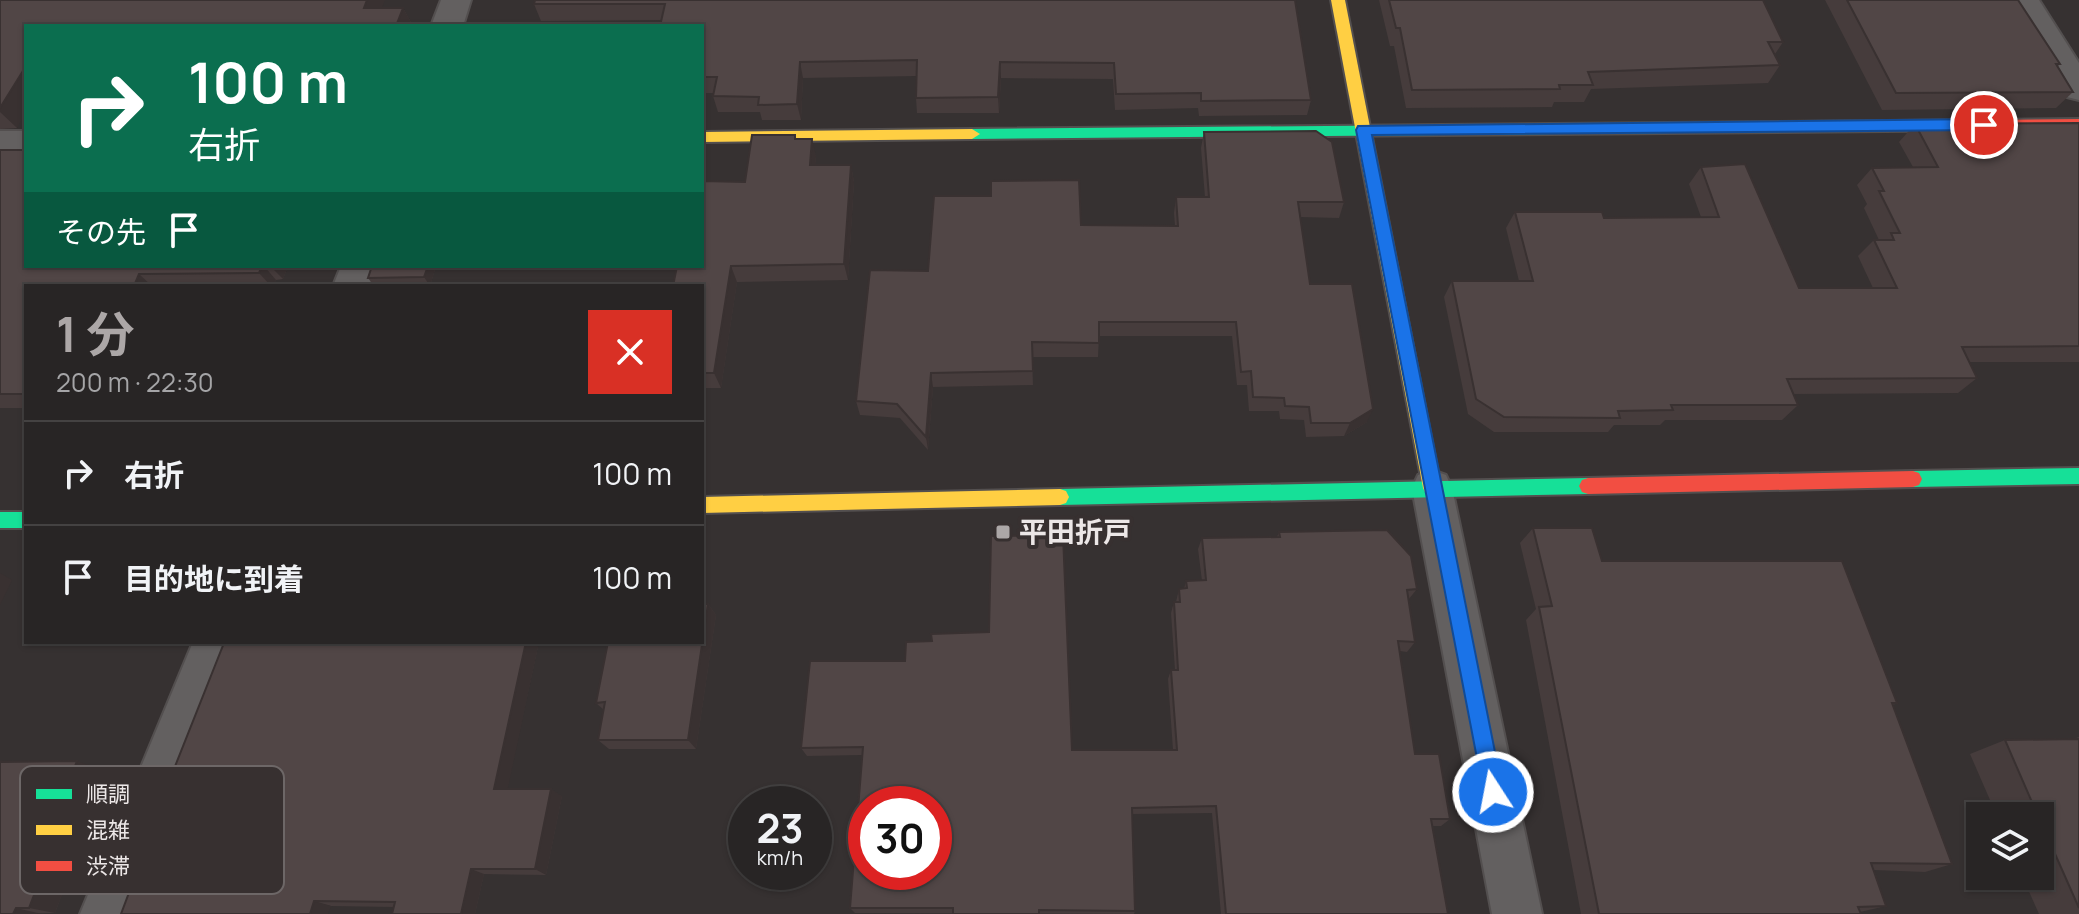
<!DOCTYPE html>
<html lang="ja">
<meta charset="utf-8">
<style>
:root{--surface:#282525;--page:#302d2d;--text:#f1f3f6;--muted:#a5a5a7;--line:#444242;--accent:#aca7a7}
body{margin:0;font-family:Manrope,"Noto Sans JP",sans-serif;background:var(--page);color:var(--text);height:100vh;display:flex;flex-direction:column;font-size:30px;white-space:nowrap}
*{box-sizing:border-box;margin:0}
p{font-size:26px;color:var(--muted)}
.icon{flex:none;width:44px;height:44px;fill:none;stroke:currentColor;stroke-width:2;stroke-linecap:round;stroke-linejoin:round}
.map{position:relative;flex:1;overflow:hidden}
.drawer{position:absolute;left:24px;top:284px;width:680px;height:360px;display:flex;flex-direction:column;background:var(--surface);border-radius:0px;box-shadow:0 2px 6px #0004,0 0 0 2px var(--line)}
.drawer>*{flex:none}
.guide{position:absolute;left:24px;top:24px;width:680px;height:244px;border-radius:0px;box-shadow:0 2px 6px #0004,0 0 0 2px var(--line);background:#0b6e4f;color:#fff;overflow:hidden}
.fabs{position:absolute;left:1966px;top:802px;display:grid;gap:16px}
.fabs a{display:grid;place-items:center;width:88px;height:88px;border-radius:0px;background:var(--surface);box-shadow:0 2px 6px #0004,0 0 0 2px var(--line);font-size:40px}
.speed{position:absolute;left:728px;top:786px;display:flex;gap:16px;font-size:40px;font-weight:700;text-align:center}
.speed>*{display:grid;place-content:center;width:104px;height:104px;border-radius:50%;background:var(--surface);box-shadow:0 2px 6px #0004,0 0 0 2px var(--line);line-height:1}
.speed small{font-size:20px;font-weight:400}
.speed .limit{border:12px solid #d22;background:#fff;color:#111}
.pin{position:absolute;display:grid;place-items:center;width:68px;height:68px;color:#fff;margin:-34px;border:4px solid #fff;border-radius:50%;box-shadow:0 2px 8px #0007}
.me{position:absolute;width:88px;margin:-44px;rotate:349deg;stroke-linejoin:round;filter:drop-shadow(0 0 6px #0008)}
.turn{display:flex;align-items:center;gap:28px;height:168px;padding:0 32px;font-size:36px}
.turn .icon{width:104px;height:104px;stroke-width:2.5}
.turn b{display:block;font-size:56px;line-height:68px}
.then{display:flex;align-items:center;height:76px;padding:0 32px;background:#0003;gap:16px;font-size:30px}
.round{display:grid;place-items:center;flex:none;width:84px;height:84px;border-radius:0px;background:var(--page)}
.overview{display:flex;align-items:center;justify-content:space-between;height:136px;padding:0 32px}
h1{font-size:48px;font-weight:700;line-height:60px;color:var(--accent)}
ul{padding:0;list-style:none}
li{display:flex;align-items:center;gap:24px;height:104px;padding:0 32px;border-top:2px solid var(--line)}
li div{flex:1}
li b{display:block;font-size:30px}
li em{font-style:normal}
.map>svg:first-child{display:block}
</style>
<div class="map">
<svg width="2079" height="914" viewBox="0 0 2079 914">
<rect width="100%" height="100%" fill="#363131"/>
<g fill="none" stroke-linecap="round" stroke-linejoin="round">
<defs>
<g id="street">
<polygon points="441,0 471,0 463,26 431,26"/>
<polygon points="2008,0 2039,0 2079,63 2079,100 2067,97"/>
<rect x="0" y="131" width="26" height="24"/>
<polygon points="341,266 377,266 369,286 333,286"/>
<polygon points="1432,470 1446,475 1452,488 1542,914 1492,914 1412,488 1418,475"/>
<polygon points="193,642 237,642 130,914 80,914"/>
</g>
<g id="fast">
<polygon points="1886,121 1893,126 1886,131 972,139 964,134 972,129"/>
<polygon points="2079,468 2079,484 1913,487 1907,485 1904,479 1907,473 1913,471"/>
<polygon points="1588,478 1594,480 1597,486 1594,492 1588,494 1060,505 1054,503 1051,497 1054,491 1060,489"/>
<rect x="0" y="512" width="26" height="16"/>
</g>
<g id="slow">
<polygon points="1331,0 1345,0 1441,488 1438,494 1432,496 1426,494 1423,488"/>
<polygon points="972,129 980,134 972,139 702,142 702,132"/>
<polygon points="1060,489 1066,491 1069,497 1066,503 1060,505 702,513 702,497"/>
</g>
<g id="jam">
<polygon points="2079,119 2079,129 1886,131 1879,126 1886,121"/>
<polygon points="1913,471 1919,473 1922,479 1919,485 1913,487 1588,494 1582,492 1579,486 1582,480 1588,478"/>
</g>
</defs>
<use href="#street" stroke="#534f4f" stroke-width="4"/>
<use href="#fast" stroke="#534f4f" stroke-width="4"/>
<use href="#slow" stroke="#534f4f" stroke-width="4"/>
<use href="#jam" stroke="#534f4f" stroke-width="4"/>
<use href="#street" fill="#636060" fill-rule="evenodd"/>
<use href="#fast" fill="#16e098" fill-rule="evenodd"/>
<use href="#slow" fill="#ffcf43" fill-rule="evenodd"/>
<use href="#jam" fill="#f24e42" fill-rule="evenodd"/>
</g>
<g fill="#463c3c">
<polygon points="0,0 403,8 413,26 26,26 17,128 0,129"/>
<polygon points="1295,0 1311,100 1307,115 1199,116 1198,108 1115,110 1113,79 1001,78 999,113 917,113 916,98 916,76 803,78 801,120 762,120 760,112 718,112 713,96 714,93 702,93 702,26 662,20 541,21 534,4"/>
<polygon points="1379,0 1763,0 1783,42 1775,54 1780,65 1768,83 1591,89 1584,102 1554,102 1552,107 1406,108 1394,46 1390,46"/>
<polygon points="1825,0 2018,0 2060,64 2058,66 2073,92 2056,108 1882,110"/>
<polygon points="2079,123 2079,362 1969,362 1977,378 1958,393 1793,394 1798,405 1782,420 1665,420 1660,425 1614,425 1608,432 1494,432 1468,414 1444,297 1452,281 1519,281 1506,228 1515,212 1604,218 1701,217 1689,184 1701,167 1799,288 1873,288 1858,256 1874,240 1879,240 1864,208 1867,204 1857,185 1872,168 1913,167 1899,142 1915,124"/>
<polygon points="1204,132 1344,202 1339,218 1300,217 1310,284 1367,422 1344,436 1306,437 1304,420 1280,419 1279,411 1249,411 1247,385 1237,385 1232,336 1099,336 1098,357 1032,357 1033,385 933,387 928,450 900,418 860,415 856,401 928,271 1175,226 1174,213 1176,197 1205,197 1201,148"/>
<polygon points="795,135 796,139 816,156 815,165 851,165 854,182 848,280 737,282 721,388 702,388 702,286 745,182"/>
<polygon points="0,150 26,266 288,266 283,279 276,280 273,286 26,286 26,408 0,408"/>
<polygon points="436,266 430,286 374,286 368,278"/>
<polygon points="1533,528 1897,703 1893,705 1952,864 1925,872 1874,870 1886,906 1860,912 1861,914 1581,914 1526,620 1536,609 1520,543"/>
<polygon points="1279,532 1417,589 1408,600 1415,642 1407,652 1400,651 1415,754 1450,819 1441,826 1433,826 1448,914 1221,914 1212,813 1132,814 1135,911 1134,914 855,913 850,908 862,755 807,756 801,748 810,661 1072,750 1173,750 1168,679 1171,670 1175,670 1171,613 1174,602 1176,602 1179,589 1184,589 1186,581 1202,581 1198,549 1202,538 1277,537"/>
<polygon points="708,604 716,615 696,749 609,749 598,740 604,710 596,703 616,642"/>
<polygon points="256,642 539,642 507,789 562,796 546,875 484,874 475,914 392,914 394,907 331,906 152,858 180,782 170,779"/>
<polygon points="2079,737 2079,914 2039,914 2022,876 2040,876 2040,816 1997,816 1970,754 2005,740 2073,739"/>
<polygon points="100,769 76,832 84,835 55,913 0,914"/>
</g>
<g fill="#393131">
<polygon points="367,0 385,0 375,26 364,8"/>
<polygon points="403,8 413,26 396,26"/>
<polygon points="800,62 803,78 801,120 797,104"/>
<polygon points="1000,62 1001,78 999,113 998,97"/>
<polygon points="26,66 26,112 17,128 0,112 0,108"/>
<polygon points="812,139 816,156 814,182 810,165"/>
<polygon points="851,165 854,182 848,280 844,264"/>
<polygon points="262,266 264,266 276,280 273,286 271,286 259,273"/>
<polygon points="270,266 288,266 283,279"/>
<polygon points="428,266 436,266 430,286 424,277"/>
<polygon points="731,266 737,282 721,388 714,373"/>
<polygon points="139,274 152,286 134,286"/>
<polygon points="931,373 933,387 928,450 926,437"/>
<polygon points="1373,409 1367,422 1344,436 1350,423"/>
<polygon points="0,573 12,580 0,605"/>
<polygon points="708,604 716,615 696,749 688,740"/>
<polygon points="526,642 539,642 506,797 494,789"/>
<polygon points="77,761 100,769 76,832 84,835 55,913 29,908 51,827"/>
<polygon points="551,789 562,796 546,875 535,869"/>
<polygon points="471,869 484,874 475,914 461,914"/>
<polygon points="314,901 331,906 328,914 310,914"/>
<polygon points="16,908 42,914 13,914"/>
</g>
<g fill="#514646" stroke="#393131" stroke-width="2" fill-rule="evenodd">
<polygon points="0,0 367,0 364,8 403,8 396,26 26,26 26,66 0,108"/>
<polygon points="535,0 1295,0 1311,100 1201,101 1201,93 1116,94 1114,63 1000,62 998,97 916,98 917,60 800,62 797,104 758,105 759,97 713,96 717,77 702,77 702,26 660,26 665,4 534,4"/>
<polygon points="1389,0 1763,0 1783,42 1768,42 1780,65 1588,72 1593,85 1559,85 1560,89 1412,90 1400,28 1396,28"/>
<polygon points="1847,0 2018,0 2060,64 2056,64 2073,92 1896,93"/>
<polygon points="2079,123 2079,346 1962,347 1977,378 1787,379 1798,405 1671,405 1673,410 1618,411 1620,418 1504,417 1476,399 1452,281 1533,281 1515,212 1602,212 1604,218 1719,217 1701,167 1745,164 1799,288 1897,288 1874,240 1894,240 1891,233 1900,233 1879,191 1884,191 1872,168 1938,167 1915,124"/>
<polygon points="1316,131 1332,142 1344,202 1298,202 1310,284 1352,284 1373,409 1350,423 1311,423 1309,407 1285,406 1284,398 1253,397 1251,371 1241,372 1236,322 1099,322 1099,343 1032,342 1033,371 931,373 926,437 897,404 856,401 870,270 928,271 934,196 991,196 991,181 1079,180 1081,225 1178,226 1176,197 1209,197 1204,132"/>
<polygon points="752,135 795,135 795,139 812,139 810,165 851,165 844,264 731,266 714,373 702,373 702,286 673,286 677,266 702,266 702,181 745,182"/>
<polygon points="0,150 26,150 26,266 262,266 259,273 139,274 134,286 26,286 26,394 0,394"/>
<polygon points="372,266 428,266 424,277 368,278"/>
<polygon points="1533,528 1592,528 1602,561 1842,561 1897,703 1892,703 1952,864 1871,863 1886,906 1858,907 1861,914 1599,914 1539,607 1552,606"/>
<path d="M1387 530 1411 556 1417 589 1407 590 1415 642 1398 641 1415 754H1439L1450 819H1431L1448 914H1226L1216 806 1132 808 1135 911 1039 910V914H953V908H850L863 747 801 748 810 661H905L906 642 932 641 931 634 989 632 991 536 1063 535 1072 750H1177L1171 670H1178L1174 602H1180L1179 589 1187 588 1186 581 1206 580 1202 538 1280 537 1279 532ZM866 804H934V872H866Z"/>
<polygon points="702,604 708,604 688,740 598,740 605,702 596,703 608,642 702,642"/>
<polygon points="256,642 526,642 494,789 551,789 535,869 471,869 461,914 392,914 395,902 314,901 310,914 121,914 142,858 152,858 181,779 170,779 224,643"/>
<polygon points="2079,739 2079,908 2040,820 2040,816 2038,816 2005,740"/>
<polygon points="77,761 51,827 60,827 29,908 16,908 13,914 0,914 0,762"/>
</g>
<polygon fill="#1a73e8" stroke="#114b97" stroke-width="2" points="1984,119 1992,125 1984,130 1372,135 1503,792 1500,800 1493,803 1485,800 1356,130 1358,126"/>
<rect fill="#aca7a7" stroke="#373030" stroke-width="3" x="995" y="524" width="16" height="16" rx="4"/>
<g text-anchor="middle" stroke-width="8" stroke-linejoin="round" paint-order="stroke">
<g font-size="28" font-weight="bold" fill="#ece7e7" stroke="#373030" text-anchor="start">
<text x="1019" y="542">平田折戸</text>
</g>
</g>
<rect x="20" y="766" width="264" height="128" rx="12" fill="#373030" stroke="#6d6767" stroke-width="2"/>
<rect x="36" y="789" width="36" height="10" fill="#16e098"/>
<rect x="36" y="825" width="36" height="10" fill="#ffcf43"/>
<rect x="36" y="861" width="36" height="10" fill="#f24e42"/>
<g font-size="22" fill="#ece7e7">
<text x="86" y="802">順調</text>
<text x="86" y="838">混雑</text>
<text x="86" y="874">渋滞</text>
</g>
</svg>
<div class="fabs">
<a><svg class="icon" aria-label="layers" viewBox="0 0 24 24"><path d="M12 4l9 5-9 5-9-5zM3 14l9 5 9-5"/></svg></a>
</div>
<div class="speed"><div>23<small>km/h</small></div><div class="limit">30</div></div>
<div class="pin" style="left:1984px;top:125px;background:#d93025"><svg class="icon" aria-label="arrive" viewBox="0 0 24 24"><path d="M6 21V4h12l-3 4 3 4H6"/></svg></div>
<svg class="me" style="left:1493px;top:792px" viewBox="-20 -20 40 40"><circle r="17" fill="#1a73e8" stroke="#fff" stroke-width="3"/><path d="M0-11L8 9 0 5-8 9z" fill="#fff"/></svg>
<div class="guide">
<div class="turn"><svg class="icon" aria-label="right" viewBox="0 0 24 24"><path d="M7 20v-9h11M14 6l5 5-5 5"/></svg><div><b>100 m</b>右折</div></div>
<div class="then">その先<svg class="icon" aria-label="arrive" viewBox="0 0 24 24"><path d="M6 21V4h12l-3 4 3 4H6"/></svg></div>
</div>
<section class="drawer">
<div class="overview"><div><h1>1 分</h1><p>200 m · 22:30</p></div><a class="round" style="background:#d93025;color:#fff"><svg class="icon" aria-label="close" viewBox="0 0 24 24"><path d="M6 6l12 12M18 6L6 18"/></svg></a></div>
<ul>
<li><svg class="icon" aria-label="right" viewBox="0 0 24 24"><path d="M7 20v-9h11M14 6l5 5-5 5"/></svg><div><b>右折</b></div><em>100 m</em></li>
<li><svg class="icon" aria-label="arrive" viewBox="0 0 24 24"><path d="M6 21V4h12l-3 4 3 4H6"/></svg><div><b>目的地に到着</b></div><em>100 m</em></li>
</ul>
</section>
</div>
